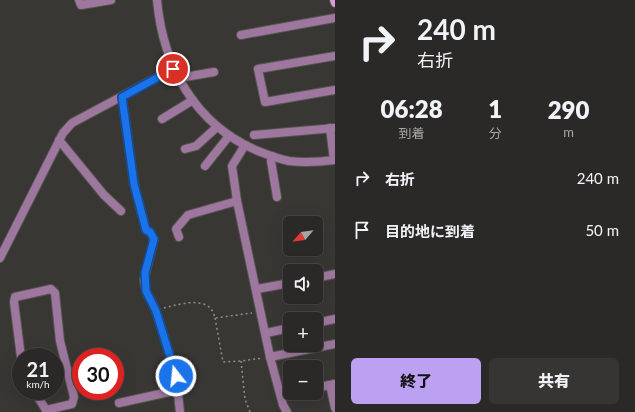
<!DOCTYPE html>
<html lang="ja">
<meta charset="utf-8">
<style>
:root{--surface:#2b2927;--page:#373533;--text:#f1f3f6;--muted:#a6a6a7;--line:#474544;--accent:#bca0f2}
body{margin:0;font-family:Lato,"Noto Sans JP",sans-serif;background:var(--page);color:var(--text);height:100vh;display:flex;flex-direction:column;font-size:15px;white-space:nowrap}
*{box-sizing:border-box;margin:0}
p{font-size:13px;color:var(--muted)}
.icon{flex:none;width:22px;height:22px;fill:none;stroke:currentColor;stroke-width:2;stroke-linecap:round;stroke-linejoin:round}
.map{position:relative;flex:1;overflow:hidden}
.panel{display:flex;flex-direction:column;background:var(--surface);width:300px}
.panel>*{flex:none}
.guide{background:#2b2927;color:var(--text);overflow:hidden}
.needle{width:26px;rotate:242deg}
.controls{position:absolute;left:283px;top:216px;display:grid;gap:8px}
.controls a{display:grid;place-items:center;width:40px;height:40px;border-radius:6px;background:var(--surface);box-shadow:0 4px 16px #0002,0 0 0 1px var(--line);font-size:20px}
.speed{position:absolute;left:12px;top:348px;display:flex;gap:8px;font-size:20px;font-weight:700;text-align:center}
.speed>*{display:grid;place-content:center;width:52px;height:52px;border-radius:50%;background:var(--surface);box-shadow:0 4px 16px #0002,0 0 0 1px var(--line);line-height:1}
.speed small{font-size:10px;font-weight:400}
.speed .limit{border:6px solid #d22;background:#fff;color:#111}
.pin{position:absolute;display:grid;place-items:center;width:34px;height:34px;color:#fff;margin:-17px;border:2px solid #fff;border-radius:50%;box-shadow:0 1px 4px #0007}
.me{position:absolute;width:44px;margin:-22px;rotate:344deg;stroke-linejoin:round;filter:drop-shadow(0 0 3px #0008)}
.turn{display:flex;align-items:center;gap:14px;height:84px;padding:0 16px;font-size:18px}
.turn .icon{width:52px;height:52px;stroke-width:2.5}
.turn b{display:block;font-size:28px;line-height:34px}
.eta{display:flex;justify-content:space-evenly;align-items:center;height:68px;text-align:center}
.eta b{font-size:24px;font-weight:800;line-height:28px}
.button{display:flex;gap:8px;margin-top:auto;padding:8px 16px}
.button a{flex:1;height:46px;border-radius:6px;background:var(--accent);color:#111;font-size:16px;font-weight:800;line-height:46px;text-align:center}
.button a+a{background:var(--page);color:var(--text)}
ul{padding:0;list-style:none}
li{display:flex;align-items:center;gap:12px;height:52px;padding:0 16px}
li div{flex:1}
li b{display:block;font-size:15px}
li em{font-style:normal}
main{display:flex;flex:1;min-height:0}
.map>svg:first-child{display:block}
</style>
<main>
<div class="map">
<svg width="335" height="412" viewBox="0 0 335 412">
<rect width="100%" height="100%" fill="#393734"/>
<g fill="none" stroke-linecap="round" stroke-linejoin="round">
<defs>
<g id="street">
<polyline points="79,0 81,5 111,0"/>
<path d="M157 0C163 66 195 125 258 151 268 155 279 159 289 161 304 163 320 162 335 160"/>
<polyline points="241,35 335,18"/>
<polyline points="335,56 258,69 265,102 335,90"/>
<polyline points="179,78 214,72"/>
<polyline points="122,97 134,184 146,230 150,232 154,239 144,280 146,291 156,311 176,376 180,412"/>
<polyline points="162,119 193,100"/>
<polyline points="330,128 334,160"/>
<polyline points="254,135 335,128"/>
<polyline points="59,140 104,195 121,211"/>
<polyline points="245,145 232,166 237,201 270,357 283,405 287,412"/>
<polyline points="185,149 196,146 217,127"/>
<polyline points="272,156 271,161 277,197"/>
<polyline points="205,166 229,136"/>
<polyline points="179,237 176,229 188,215 237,201"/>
<polyline points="0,258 63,133 72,123 173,69"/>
<polyline points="316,278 335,274"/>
<polyline points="257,289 290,283"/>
<polyline points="316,323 335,319"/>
<polyline points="266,333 290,328"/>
<polyline points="21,357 14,302 15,297 51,289 55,293 60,341 74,397 72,404 46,410 47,412"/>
<polyline points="270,357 335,344"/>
<polyline points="330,385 335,408"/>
<polyline points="316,388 334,384"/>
<polyline points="34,391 46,410"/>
<polyline points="281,396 295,393"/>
<polyline points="119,403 178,390"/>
</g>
<polyline id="secondary" points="334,0 335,3"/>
</defs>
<use href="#street" stroke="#555350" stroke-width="10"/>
<use href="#secondary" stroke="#555350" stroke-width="10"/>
<g stroke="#8f8d8b" stroke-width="1.5" stroke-dasharray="2 3" stroke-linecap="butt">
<path d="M164 308C176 305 201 297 211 309 213 311 214 315 215 318L252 313"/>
<polyline points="215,318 223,362 241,361 263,358"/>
<polyline points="241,361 245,399 250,412"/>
</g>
<use href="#street" stroke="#9e779e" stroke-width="8"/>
<use href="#secondary" stroke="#d89ad8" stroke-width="8"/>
</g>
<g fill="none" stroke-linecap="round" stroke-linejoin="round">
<defs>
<polyline id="route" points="173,69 122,97 134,184 146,230 150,232 154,239 145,273 146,291 156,311 176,376"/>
</defs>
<use href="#route" stroke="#114b97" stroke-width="10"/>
<use href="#route" stroke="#1a73e8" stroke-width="7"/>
</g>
</svg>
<div class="controls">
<a><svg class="needle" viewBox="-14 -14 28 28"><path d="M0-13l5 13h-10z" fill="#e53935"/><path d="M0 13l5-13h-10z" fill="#a6a6a7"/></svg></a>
<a><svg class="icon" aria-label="sound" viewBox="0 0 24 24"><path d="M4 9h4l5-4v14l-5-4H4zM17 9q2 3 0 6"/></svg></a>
<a>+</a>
<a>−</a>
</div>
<div class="speed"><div>21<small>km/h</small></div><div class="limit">30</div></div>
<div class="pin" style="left:173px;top:69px;background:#d93025"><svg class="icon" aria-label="arrive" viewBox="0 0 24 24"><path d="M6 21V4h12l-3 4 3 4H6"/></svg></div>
<svg class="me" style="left:176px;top:376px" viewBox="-20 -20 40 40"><circle r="17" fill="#1a73e8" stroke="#fff" stroke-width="3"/><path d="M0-11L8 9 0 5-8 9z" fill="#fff"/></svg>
</div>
<section class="panel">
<div class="guide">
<div class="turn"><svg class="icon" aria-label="right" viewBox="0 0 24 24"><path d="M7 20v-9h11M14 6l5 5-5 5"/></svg><div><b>240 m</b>右折</div></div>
</div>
<div class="eta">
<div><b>06:28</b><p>到着</p></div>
<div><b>1</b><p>分</p></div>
<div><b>290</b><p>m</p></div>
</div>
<ul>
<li><svg class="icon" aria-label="right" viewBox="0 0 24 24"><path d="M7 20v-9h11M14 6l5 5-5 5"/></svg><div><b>右折</b></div><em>240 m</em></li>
<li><svg class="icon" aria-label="arrive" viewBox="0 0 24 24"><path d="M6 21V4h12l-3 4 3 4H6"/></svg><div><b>目的地に到着</b></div><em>50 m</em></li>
</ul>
<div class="button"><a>終了</a><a>共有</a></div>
</section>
</main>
